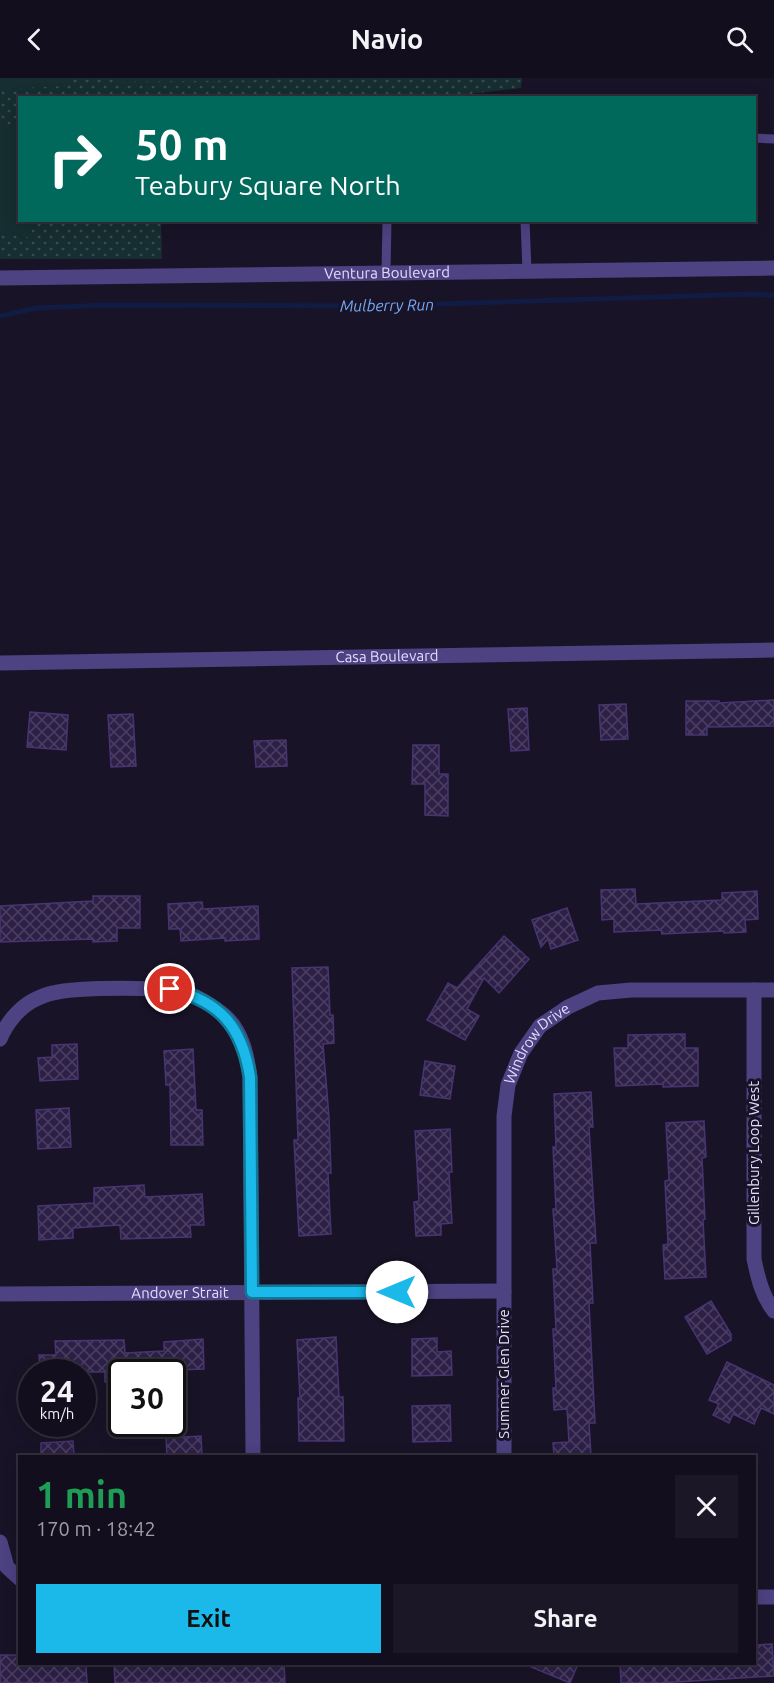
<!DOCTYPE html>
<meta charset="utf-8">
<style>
:root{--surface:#130e1d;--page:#1c1726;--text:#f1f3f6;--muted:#9d9ca4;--line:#322e3b;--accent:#1ab9ea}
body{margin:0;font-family:Ubuntu,sans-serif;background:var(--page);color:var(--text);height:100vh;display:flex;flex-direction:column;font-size:22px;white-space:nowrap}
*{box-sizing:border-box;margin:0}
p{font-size:20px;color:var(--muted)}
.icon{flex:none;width:33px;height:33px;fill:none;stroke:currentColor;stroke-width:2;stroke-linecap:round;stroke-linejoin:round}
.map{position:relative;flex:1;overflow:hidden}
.details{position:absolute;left:18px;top:1377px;width:738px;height:210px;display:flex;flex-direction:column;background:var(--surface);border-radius:0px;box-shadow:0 3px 15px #0003,0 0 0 2px var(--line)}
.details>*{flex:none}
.guide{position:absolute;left:18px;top:18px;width:738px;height:126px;border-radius:0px;box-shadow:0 3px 15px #0003,0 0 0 2px var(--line);background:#00695c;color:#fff;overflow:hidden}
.speed{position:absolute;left:18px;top:1281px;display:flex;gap:12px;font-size:30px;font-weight:700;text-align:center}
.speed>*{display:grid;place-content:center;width:78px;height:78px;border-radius:50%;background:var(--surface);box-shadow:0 3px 15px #0003,0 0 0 2px var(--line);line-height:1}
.speed small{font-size:15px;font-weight:400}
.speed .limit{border:3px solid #111;border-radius:9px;background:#fff;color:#111}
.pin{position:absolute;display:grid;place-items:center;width:51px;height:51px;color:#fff;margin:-26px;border:3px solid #fff;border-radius:50%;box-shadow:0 2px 6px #0007}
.me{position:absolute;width:66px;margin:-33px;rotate:270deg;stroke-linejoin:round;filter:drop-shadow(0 0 4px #0008)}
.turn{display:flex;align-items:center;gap:21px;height:126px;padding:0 18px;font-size:27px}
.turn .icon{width:78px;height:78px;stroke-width:2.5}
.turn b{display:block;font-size:42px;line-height:51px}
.round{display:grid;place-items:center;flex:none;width:63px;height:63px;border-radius:0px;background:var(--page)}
.overview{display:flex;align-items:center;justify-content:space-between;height:102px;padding:0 18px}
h1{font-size:36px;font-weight:700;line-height:45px;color:#1e9e55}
.action{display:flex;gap:12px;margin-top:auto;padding:12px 18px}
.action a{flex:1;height:69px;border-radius:0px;background:var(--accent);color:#111;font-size:24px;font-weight:700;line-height:69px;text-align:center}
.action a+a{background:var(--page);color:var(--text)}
header{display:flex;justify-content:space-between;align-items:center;height:78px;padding:0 18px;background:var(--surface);font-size:27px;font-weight:700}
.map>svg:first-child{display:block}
</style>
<header><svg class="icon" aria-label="back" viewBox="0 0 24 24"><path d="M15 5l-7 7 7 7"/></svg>Navio<svg class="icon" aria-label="search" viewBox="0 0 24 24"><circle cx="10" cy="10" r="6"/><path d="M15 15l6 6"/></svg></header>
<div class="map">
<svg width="774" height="1605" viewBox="0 0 774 1605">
<defs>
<pattern id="park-dots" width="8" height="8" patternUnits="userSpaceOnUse" patternTransform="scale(1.5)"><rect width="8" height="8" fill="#162e31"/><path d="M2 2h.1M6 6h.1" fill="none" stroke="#384c50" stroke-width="1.8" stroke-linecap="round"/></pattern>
<pattern id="building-cross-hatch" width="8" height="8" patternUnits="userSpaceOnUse" patternTransform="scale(1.5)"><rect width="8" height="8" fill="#2d2047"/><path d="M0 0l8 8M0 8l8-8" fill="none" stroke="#4b4062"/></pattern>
</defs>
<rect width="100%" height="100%" fill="#191327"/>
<polygon fill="url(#park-dots)" points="0,0 522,0 521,10 437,20 20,20 20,142 161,143 162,181 0,181"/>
<g fill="#162e31">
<polygon points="0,0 66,0 66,8 0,11"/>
<polygon points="117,0 274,0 275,2 122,4"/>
<polygon points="19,46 20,142 34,143 30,160 0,155 0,47"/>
</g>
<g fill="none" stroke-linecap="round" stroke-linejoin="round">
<polyline stroke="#101c43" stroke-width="5" points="0,238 37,230 108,227 371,228 753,216 774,217"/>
</g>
<g fill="url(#building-cross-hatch)" stroke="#483471" stroke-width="1.5">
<polygon points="774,622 774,648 707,649 707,657 686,657 686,623 719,623 719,625"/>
<polygon points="626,626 628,661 601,662 599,627"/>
<polygon points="527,630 529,672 511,673 508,631"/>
<polygon points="30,634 68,637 66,672 27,669"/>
<polygon points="133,636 136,688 111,689 108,637"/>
<polygon points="286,662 287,688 256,689 254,663"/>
<polygon points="413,667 439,667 439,696 448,696 448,738 425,737 425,706 412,706"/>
<polygon points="635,811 636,826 722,822 722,815 757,813 758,841 745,842 746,854 724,855 724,853 662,856 661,852 614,854 614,841 602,842 601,812"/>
<polygon points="93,818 140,818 140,850 117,850 117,863 93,864 93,861 0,864 0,828 93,823"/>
<polygon points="202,824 203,831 258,828 259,861 225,863 225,860 181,863 180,851 169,851 168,826"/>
<polygon points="567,830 578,862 551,871 548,861 541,869 532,842"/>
<polygon points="504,858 529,881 499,915 484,900 467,931 479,938 465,962 427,942 448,905 457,910"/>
<polygon points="328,889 330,937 333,937 334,965 323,966 329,1039 331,1095 328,1095 331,1156 299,1158 294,1062 298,1062 292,890"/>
<polygon points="685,956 685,970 698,970 698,1008 663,1009 663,1006 616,1008 614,970 628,970 628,957"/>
<polygon points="77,966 78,1001 40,1003 38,980 52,979 52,967"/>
<polygon points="193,971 196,1032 202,1032 203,1067 171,1067 170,1007 166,1007 164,973"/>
<polygon points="425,983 455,988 450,1021 420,1017"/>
<polygon points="591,1014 593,1049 589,1049 596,1165 590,1165 593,1225 589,1225 595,1345 589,1345 591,1378 554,1378 553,1365 569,1364 567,1331 554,1332 553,1310 556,1310 553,1251 556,1251 553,1191 557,1191 553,1131 556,1131 553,1069 556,1069 554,1016"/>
<polygon points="69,1030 71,1069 38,1071 36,1032"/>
<polygon points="704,1043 706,1079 702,1080 705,1141 703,1142 706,1199 665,1201 663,1167 668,1166 665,1103 669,1102 666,1045"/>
<polygon points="450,1051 452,1094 449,1094 452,1145 441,1146 441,1157 416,1158 414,1124 419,1123 415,1053"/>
<polygon points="144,1107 145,1119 202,1116 204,1147 190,1147 191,1159 121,1161 120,1147 73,1150 73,1160 39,1162 38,1128 94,1125 94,1110"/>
<polygon points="711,1223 731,1256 731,1262 707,1276 685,1239"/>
<polygon points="336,1259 339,1319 343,1319 344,1363 299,1363 298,1320 300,1320 297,1262"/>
<polygon points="437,1260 437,1274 451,1273 452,1297 412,1298 412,1261"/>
<polygon points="203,1261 204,1291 122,1294 122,1303 105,1304 105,1294 40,1294 39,1277 56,1277 55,1263 124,1262 125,1275 164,1273 164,1264"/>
<polygon points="727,1284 774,1307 774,1336 761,1330 754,1346 733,1336 729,1345 713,1337 719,1326 709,1322"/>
<polygon points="450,1327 451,1363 413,1364 412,1328"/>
<polygon points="201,1358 202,1378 167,1378 166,1360"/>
<polygon points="73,1363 74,1378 41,1378 41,1365"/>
<polygon points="772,1566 774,1598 660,1605 621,1605 620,1586 754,1586 754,1567"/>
<polygon points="0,1577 20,1577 20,1586 86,1586 87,1605 0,1605"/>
<polygon points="114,1586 139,1586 139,1588 150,1588 186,1586 284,1586 285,1605 115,1605"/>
<polygon points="524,1586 578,1586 570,1605"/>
</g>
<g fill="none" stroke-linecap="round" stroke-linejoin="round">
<g stroke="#4d4282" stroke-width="9">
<polyline points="754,60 774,61"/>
<polyline points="525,142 527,193"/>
<polyline points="386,195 387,142"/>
</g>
<g stroke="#4d4282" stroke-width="15">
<path id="s1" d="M0 585 774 572"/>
<path d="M754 912V1181C758 1200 762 1218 774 1233"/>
<path d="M0 961C6 946 18 931 32 923 38 920 46 916 53 915 77 909 166 908 189 916 201 920 214 929 224 937 242 952 247 977 250 999L253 1378"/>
<path id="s2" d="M0 1216 504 1213"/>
<path id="s3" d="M504 1378V1038L508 1007 521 975 540 948 568 929 598 915 631 912H774"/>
<polyline points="0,1464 7,1489 20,1501"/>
<polyline points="754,1519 774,1519"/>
</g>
<path stroke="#4d4282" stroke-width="15" id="s4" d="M0 200 774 190"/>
</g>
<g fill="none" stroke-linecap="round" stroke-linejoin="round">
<defs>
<path id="route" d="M170 911C220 923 242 948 250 999L252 1214H397"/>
</defs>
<use href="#route" stroke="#117898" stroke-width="15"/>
<use href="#route" stroke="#1ab9ea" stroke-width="10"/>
</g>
<g text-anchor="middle" stroke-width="6" stroke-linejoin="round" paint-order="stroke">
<g font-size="15" fill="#e4dcfc" stroke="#191327">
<text dy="5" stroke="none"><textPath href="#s4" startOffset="387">Ventura Boulevard</textPath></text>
<text dy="5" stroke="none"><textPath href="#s1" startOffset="387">Casa Boulevard</textPath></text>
<text dy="5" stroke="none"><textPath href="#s3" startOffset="423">Windrow Drive</textPath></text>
<text transform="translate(754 1075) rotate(-90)" y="5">Gillenbury Loop West</text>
<text dy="5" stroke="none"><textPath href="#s2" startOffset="180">Andover Strait</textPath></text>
<text transform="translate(504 1296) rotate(-90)" y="5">Summer Glen Drive</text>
</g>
<g font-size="16" font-style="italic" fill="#74a7f2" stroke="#191327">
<text transform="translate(387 227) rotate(-1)" y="6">Mulberry Run</text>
</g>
</g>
</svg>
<div class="speed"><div>24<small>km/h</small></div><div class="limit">30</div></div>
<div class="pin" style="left:170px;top:911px;background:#d93025"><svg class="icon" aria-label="arrive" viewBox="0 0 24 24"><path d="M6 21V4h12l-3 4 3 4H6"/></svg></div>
<svg class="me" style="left:397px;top:1214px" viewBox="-20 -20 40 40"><circle r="19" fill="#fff"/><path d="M0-13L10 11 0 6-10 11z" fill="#1ab9ea"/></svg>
<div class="guide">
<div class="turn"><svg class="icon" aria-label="right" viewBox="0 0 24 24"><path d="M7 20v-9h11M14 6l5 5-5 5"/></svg><div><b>50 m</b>Teabury Square North</div></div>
</div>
<section class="details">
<div class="overview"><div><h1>1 min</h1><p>170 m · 18:42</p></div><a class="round"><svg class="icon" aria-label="close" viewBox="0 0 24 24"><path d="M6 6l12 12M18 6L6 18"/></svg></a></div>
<div class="action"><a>Exit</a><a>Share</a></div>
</section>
</div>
